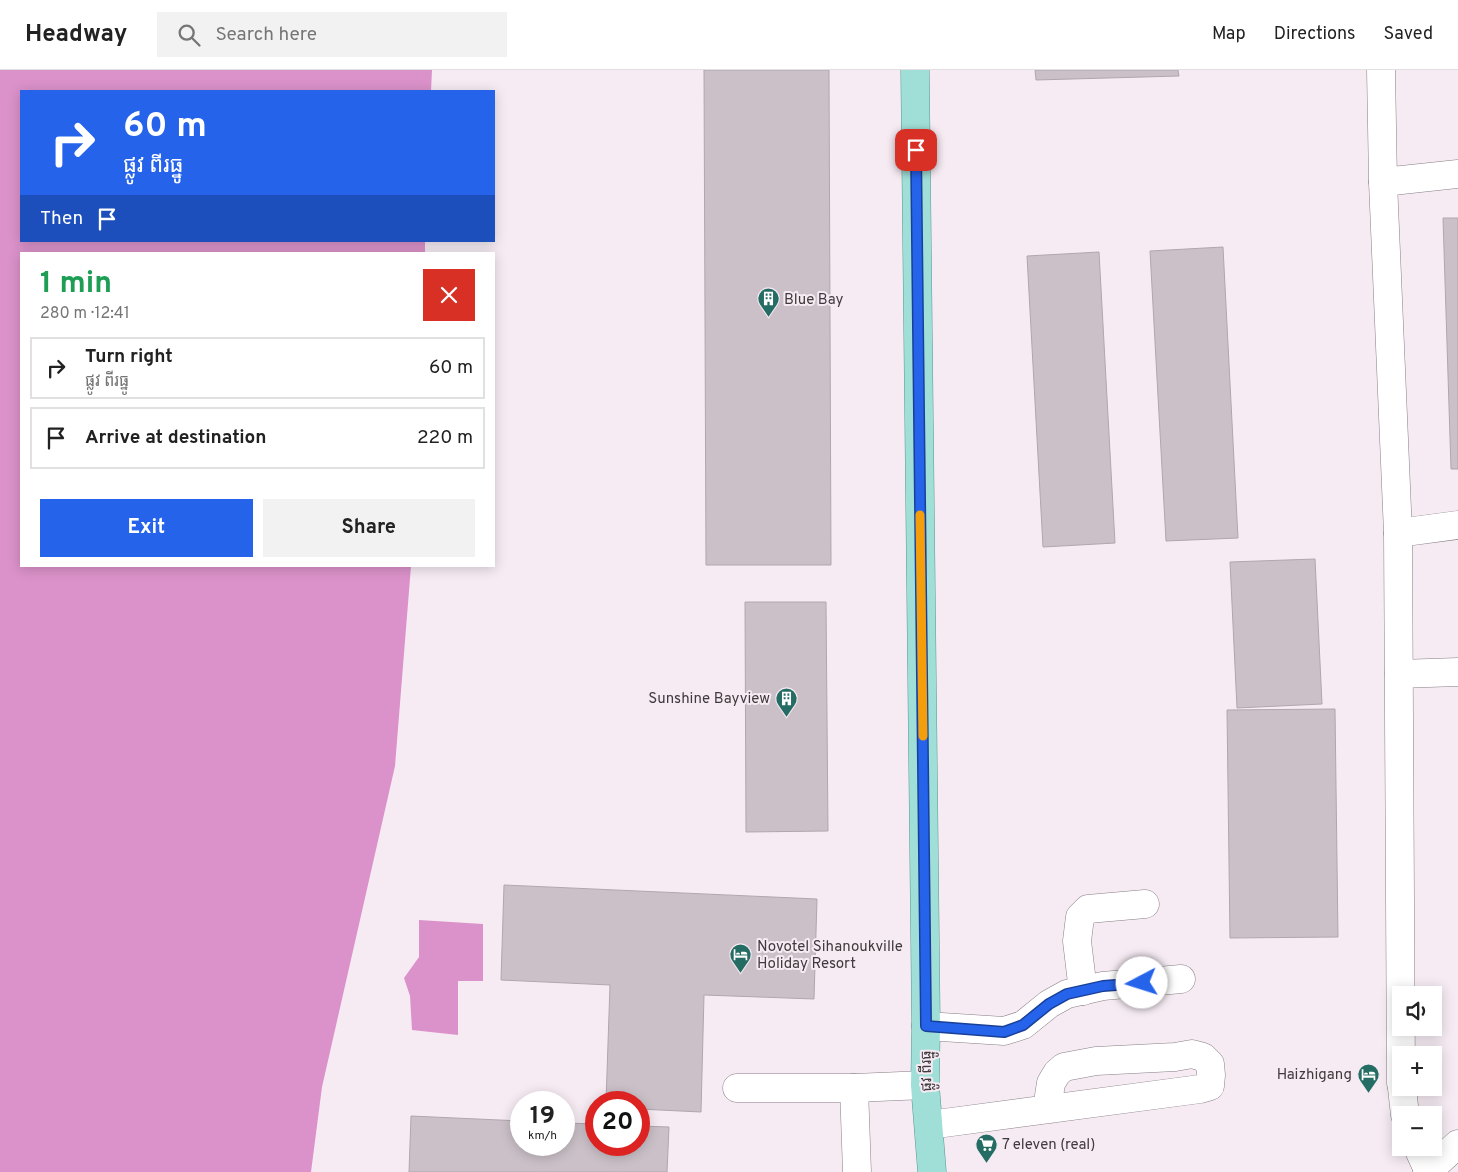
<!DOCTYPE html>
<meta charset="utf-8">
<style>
:root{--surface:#fff;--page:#f2f2f2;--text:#222;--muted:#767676;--line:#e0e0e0;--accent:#2563eb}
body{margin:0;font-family:Overpass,"Noto Sans Khmer",sans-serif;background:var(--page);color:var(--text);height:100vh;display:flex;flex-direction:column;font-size:19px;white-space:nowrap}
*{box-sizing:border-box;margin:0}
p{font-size:16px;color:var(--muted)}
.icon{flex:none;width:28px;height:28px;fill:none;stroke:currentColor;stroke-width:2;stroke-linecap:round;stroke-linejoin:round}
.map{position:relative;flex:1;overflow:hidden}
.details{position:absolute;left:20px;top:182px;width:475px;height:315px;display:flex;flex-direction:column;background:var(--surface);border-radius:0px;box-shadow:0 2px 12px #0003}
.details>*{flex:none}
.banner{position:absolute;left:20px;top:20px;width:475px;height:152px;border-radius:0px;box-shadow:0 2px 12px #0003;background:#2563eb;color:#fff;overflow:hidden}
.fabs{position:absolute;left:1392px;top:916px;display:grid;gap:10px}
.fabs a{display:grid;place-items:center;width:50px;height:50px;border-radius:0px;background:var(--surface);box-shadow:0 2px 12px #0003;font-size:25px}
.speed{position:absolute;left:510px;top:1021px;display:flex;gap:10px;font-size:25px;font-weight:700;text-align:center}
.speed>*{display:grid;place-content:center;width:65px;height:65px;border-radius:50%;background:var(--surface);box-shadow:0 2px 12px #0003;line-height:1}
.speed small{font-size:12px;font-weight:400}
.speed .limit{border:8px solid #d22;background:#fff;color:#111}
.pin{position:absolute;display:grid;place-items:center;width:42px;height:42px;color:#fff;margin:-21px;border-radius:10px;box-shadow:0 2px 8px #0006}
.me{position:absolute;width:55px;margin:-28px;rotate:265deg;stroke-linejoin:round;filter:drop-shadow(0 0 4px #0008)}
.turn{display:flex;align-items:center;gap:18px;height:105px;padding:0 20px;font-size:22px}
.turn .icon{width:65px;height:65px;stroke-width:2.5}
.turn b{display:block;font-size:35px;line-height:42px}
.then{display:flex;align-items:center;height:48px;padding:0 20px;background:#0003;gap:10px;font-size:19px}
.round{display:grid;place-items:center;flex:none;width:52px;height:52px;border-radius:0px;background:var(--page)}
.summary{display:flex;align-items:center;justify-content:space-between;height:85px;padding:0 20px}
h1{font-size:30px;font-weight:700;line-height:38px;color:#1e9e55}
.action{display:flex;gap:10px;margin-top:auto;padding:10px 20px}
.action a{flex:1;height:58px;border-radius:0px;background:var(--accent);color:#fff;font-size:20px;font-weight:700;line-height:58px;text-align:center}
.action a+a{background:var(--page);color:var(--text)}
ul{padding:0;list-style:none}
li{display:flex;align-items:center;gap:15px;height:62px;margin:0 10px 8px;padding:0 10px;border:2px solid var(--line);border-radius:0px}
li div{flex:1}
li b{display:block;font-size:19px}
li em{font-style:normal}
header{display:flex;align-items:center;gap:30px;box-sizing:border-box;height:70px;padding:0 25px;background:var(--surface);border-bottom:1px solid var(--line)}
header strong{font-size:24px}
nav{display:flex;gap:28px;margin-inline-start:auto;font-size:18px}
.search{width:350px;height:45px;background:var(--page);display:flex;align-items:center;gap:12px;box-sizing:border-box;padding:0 18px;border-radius:0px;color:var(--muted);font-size:19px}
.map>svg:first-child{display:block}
</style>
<header>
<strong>Headway</strong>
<div class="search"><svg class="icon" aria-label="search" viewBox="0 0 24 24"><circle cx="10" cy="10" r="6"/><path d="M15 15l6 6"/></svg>Search here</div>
<nav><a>Map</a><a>Directions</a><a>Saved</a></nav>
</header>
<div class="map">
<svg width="1458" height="1102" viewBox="0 0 1458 1102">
<rect width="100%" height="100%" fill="#f6ebf3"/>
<g fill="#db92ca">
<polygon points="0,0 432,0 431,21 21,21 21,171 425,171 425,184 21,184 21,496 411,496 395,696 322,1017 311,1102 0,1102"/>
<polygon points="419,850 483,854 483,911 458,911 458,965 412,960 410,926 404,908 419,887"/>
</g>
<g fill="#cbc0c8" stroke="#b0a6ae">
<polygon points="704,0 829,0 831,495 706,495"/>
<polygon points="1035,0 1178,0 1179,6 1036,10"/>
<polygon points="1443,148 1458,148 1458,399 1451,399"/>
<polygon points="1223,177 1238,468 1166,471 1150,181"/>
<polygon points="1099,182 1115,473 1043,477 1027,186"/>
<polygon points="1315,489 1322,634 1237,638 1230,492"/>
<polygon points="745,532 826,532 828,761 746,762"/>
<polygon points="1335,639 1338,867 1230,868 1227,640"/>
<polygon points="504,815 817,829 814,929 704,925 701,1042 639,1039 639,1032 606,1032 610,915 501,910"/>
<polygon points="411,1046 521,1051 521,1075 564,1075 564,1053 596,1054 596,1075 639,1075 639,1056 669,1057 667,1102 409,1102"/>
</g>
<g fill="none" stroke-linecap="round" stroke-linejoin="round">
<defs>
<g id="minor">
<polyline points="1381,0 1383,112 1398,463 1401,1013"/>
<polyline points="1383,112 1458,104"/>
<polyline points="1398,463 1458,455"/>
<polyline points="1399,604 1458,602"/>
<polyline points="1083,921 1077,871 1080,847 1088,839 1145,834"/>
<polyline points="926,956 1004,961 1023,955 1049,934 1067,924 1103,916 1181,909"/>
<polyline points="737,1018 854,1018 925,1015"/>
<polyline points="854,1018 857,1102"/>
<polyline points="1402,1018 1405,1045"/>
<polyline points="929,1055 1200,1019 1210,1016 1211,1005 1210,994 1203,987 1192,984 1175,987 1096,991 1064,997 1057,1003 1051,1013 1049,1026 1050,1039"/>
<polyline points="1418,1078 1429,1102"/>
<polyline points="1427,1102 1458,1074"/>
</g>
<polyline id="major" points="915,0 926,956 925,1015 932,1102"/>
</defs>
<use href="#minor" stroke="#887e85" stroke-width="29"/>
<use href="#major" stroke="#559890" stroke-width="29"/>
<use href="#minor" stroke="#fff" stroke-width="28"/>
<use href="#major" stroke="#a0dfd7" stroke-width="28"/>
</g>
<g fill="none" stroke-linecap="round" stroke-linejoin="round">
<defs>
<polyline id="route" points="916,80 926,956 1004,962 1023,955 1049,934 1067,924 1103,916 1142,913"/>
</defs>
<use href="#route" stroke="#184099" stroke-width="12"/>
<use href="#route" stroke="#2563eb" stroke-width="9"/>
<polyline stroke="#f59e0b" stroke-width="9" points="920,445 923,666"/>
</g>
<defs>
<symbol id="building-pin" viewBox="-11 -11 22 30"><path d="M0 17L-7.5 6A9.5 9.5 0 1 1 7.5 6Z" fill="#256d64" stroke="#f6ebf3"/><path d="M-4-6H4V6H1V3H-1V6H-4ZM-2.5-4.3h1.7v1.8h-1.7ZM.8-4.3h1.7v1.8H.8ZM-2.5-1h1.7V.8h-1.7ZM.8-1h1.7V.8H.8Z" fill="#fff"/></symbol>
<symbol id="hotel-pin" viewBox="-11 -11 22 30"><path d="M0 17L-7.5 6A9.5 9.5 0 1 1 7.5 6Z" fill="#256d64" stroke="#f6ebf3"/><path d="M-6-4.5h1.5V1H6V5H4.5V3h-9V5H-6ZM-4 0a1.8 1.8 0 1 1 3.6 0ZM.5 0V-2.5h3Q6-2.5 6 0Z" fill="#fff"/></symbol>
<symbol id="supermarket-pin" viewBox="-11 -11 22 30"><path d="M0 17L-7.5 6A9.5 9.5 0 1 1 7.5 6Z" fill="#256d64" stroke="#f6ebf3"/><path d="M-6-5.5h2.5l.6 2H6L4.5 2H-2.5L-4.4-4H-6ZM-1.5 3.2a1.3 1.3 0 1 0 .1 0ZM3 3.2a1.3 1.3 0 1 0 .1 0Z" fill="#fff"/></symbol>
</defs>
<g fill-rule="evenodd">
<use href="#building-pin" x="756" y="216" width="25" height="34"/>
<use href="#building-pin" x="774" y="616" width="25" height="34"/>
<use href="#hotel-pin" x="728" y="872" width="25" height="34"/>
<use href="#hotel-pin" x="1356" y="992" width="25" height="34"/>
<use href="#supermarket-pin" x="974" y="1062" width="25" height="34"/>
</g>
<g text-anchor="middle" stroke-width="4" stroke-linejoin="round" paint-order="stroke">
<g font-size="15" fill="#3f3a3d" stroke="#f6ebf3" text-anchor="start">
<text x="784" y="234">Blue Bay</text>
<text x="770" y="633" text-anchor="end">Sunshine Bayview</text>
<text x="757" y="881">Novotel Sihanoukville<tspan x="757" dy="17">Holiday Resort</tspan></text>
<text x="1352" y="1009" text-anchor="end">Haizhigang</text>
<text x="1002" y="1079">7 eleven (real)</text>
</g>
<g font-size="15" fill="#3f3a3d" stroke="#f6ebf3">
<text transform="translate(926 1001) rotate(-91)" y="5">ផ្លូវ ពីរធ្នូ</text>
</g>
</g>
</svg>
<div class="fabs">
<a><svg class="icon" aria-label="sound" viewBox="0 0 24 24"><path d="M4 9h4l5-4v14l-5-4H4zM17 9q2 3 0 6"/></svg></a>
<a>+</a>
<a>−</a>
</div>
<div class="speed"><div>19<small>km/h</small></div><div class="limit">20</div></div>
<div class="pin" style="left:916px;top:80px;background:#d93025"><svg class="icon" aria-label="arrive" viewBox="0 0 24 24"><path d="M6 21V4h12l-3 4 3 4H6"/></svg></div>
<svg class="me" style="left:1142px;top:913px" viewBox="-20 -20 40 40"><circle r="19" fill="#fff"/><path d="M0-13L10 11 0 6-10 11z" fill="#2563eb"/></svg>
<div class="banner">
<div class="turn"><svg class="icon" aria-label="right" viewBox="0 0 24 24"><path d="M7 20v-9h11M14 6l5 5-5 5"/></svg><div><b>60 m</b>ផ្លូវ ពីរធ្នូ</div></div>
<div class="then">Then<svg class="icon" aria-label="arrive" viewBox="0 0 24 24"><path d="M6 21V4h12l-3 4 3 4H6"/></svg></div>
</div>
<section class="details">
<div class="summary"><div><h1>1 min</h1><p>280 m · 12:41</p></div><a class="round" style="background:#d93025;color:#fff"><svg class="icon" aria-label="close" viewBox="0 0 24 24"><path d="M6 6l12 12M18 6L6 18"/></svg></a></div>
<ul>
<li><svg class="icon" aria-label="right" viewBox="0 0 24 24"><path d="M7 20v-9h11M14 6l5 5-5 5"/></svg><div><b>Turn right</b><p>ផ្លូវ ពីរធ្នូ</p></div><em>60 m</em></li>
<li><svg class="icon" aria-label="arrive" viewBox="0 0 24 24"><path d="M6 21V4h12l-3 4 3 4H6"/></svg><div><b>Arrive at destination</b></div><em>220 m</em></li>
</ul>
<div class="action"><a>Exit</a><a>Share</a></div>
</section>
</div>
